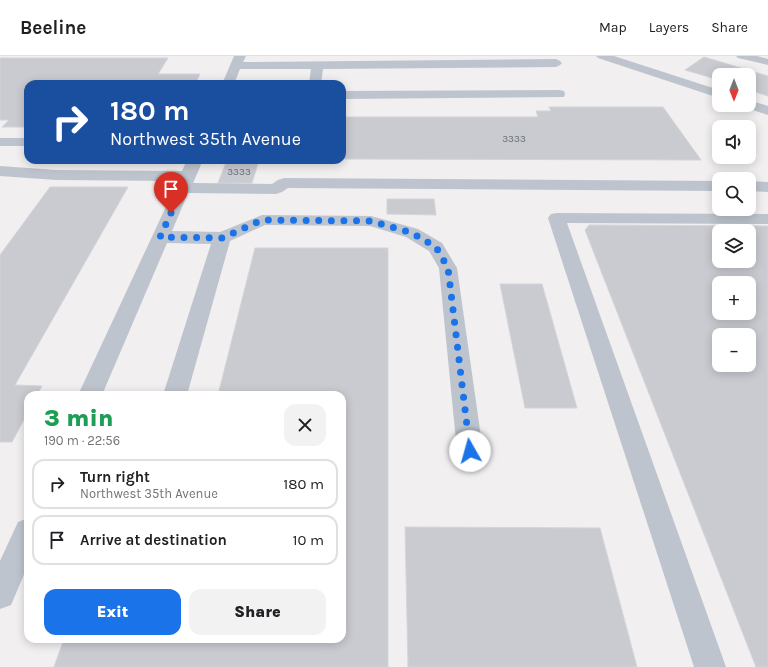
<!DOCTYPE html>
<meta charset="utf-8">
<style>
:root{--surface:#fff;--page:#f2f2f2;--text:#202124;--muted:#757577;--line:#e0e0e0;--accent:#1a73e8}
body{margin:0;font-family:Karla,sans-serif;background:var(--page);color:var(--text);height:100vh;display:flex;flex-direction:column;font-size:15px;white-space:nowrap}
*{box-sizing:border-box;margin:0}
p{font-size:13px;color:var(--muted)}
.icon{flex:none;width:22px;height:22px;fill:none;stroke:currentColor;stroke-width:2;stroke-linecap:round;stroke-linejoin:round}
.map{position:relative;flex:1;overflow:hidden}
.side{position:absolute;left:24px;top:335px;width:322px;height:252px;display:flex;flex-direction:column;background:var(--surface);border-radius:12px;box-shadow:0 2px 10px #0003}
.side>*{flex:none}
.hud{position:absolute;left:24px;top:24px;width:322px;height:84px;border-radius:12px;box-shadow:0 2px 10px #0003;background:#1a4fa0;color:#fff;overflow:hidden}
.needle{width:26px;rotate:180deg}
.buttons{position:absolute;left:712px;top:12px;display:grid;gap:8px}
.buttons a{display:grid;place-items:center;width:44px;height:44px;border-radius:8px;background:var(--surface);box-shadow:0 2px 10px #0003;font-size:20px}
.pin{position:absolute;display:grid;place-items:center;width:34px;height:34px;color:#fff;margin:-41px -17px;border-radius:50% 50% 50% 0;rotate:-45deg;box-shadow:0 0 4px #0007}
.pin .icon{rotate:45deg}
.me{position:absolute;width:44px;margin:-22px;rotate:353deg;stroke-linejoin:round;filter:drop-shadow(0 0 3px #0008)}
.turn{display:flex;align-items:center;gap:14px;height:84px;padding:0 20px;font-size:18px}
.turn .icon{width:52px;height:52px;stroke-width:2.5}
.turn b{display:block;font-size:28px;line-height:34px}
.round{display:grid;place-items:center;flex:none;width:42px;height:42px;border-radius:12px;background:var(--page)}
.summary{display:flex;align-items:center;justify-content:space-between;height:68px;padding:0 20px}
h1{font-size:24px;font-weight:800;line-height:30px;color:#1e9e55}
.primary-button{display:flex;gap:8px;margin-top:auto;padding:8px 20px}
.primary-button a{flex:1;height:46px;border-radius:12px;background:var(--accent);color:#fff;font-size:16px;font-weight:800;line-height:46px;text-align:center}
.primary-button a+a{background:var(--page);color:var(--text)}
ul{padding:0;list-style:none}
li{display:flex;align-items:center;gap:12px;height:50px;margin:0 8px 6px;padding:0 12px;border:2px solid var(--line);border-radius:12px}
li div{flex:1}
li b{display:block;font-size:15px}
li em{font-style:normal}
header{display:flex;align-items:center;gap:24px;box-sizing:border-box;height:56px;padding:0 20px;background:var(--surface);border-bottom:1px solid var(--line)}
header strong{font-size:19px}
nav{display:flex;gap:22px;margin-inline-start:auto;font-size:14px}
.map>svg:first-child{display:block}
</style>
<header>
<strong>Beeline</strong>
<nav><a>Map</a><a>Layers</a><a>Share</a></nav>
</header>
<div class="map">
<svg width="768" height="611" viewBox="0 0 768 611">
<rect width="100%" height="100%" fill="#f1efef"/>
<g fill="#c9cbd1" stroke="#d3d5da" fill-rule="evenodd">
<polygon points="704,1 768,20 768,40 749,34 749,19 719,19 719,24 685,14"/>
<polygon points="0,2 168,2 158,18 200,18 195,28 28,28 28,71 2,71 9,64 0,64"/>
<polygon points="549,51 663,51 701,104 342,103 342,61 538,61 536,55 551,55"/>
<polygon points="227,104 259,104 252,127 218,127"/>
<polygon points="50,131 128,131 15,329 42,330 37,339 28,339 28,356 12,386 0,386 0,199"/>
<polygon points="387,143 434,143 436,159 387,158"/>
<path d="M589 169 768 170V611H756L585 174ZM719 175H749V205H719ZM719 227H749V257H719ZM719 279H749V309H719Z"/>
<polygon points="255,192 388,192 388,611 54,611 64,583 342,583 342,339 218,339"/>
<polygon points="500,228 542,228 577,352 525,352"/>
<polygon points="405,471 600,472 637,611 408,611"/>
</g>
<g fill="none" stroke-linecap="round" stroke-linejoin="round">
<g fill="#bec4cd" fill-rule="evenodd">
<polygon points="234,0 246,0 243,6 556,3 560,5 562,7 560,9 556,11 323,13 321,28 309,28 311,13 240,13 234,28 222,28"/>
<polygon points="596,0 614,0 719,34 719,42 598,2"/>
<polygon points="736,0 757,0 768,3 768,9 738,2"/>
<polygon points="559,34 564,35 565,38 564,41 342,43 342,35"/>
<polygon points="749,44 768,50 768,59 744,51 743,49 749,49"/>
<rect x="0" y="82" width="28" height="8"/>
<polygon points="187,104 203,104 193,127 272,128 278,124 284,122 719,125 719,135 288,132 282,136 276,138 188,137 172,175 220,176 262,159 371,160 418,173 442,187 457,212 483,395 479,403 470,407 461,403 457,395 439,212 429,195 406,181 370,170 265,169 230,185 187,339 163,339 211,188 167,187 102,339 78,339 178,125 56,124 0,120 0,110 56,114 182,115"/>
<polygon points="749,125 768,126 768,136 749,135"/>
<polygon points="557,157 768,158 768,168 567,167 726,611 694,611 548,162 551,158"/>
<polygon points="28,462 28,509 11,549 0,553 0,505 18,466"/>
</g>
</g>
<g fill="none" stroke-linecap="round" stroke-linejoin="round">
<polyline stroke="#1a73e8" stroke-width="7" stroke-dasharray="0 12.6" points="171,157 160,181 222,182 262,164 371,165 412,177 436,191 448,212 470,395"/>
</g>
<g text-anchor="middle" stroke-width="4" stroke-linejoin="round" paint-order="stroke">
<g font-size="10" fill="#686f78">
<text x="514" y="86">3333</text>
<text x="239" y="119">3333</text>
</g>
</g>
</svg>
<div class="buttons">
<a><svg class="needle" viewBox="-14 -14 28 28"><path d="M0-13l5 13h-10z" fill="#e53935"/><path d="M0 13l5-13h-10z" fill="#757577"/></svg></a>
<a><svg class="icon" aria-label="sound" viewBox="0 0 24 24"><path d="M4 9h4l5-4v14l-5-4H4zM17 9q2 3 0 6"/></svg></a>
<a><svg class="icon" aria-label="search" viewBox="0 0 24 24"><circle cx="10" cy="10" r="6"/><path d="M15 15l6 6"/></svg></a>
<a><svg class="icon" aria-label="layers" viewBox="0 0 24 24"><path d="M12 4l9 5-9 5-9-5zM3 14l9 5 9-5"/></svg></a>
<a>+</a>
<a>−</a>
</div>
<div class="pin" style="left:171px;top:157px;background:#d93025"><svg class="icon" aria-label="arrive" viewBox="0 0 24 24"><path d="M6 21V4h12l-3 4 3 4H6"/></svg></div>
<svg class="me" style="left:470px;top:395px" viewBox="-20 -20 40 40"><circle r="19" fill="#fff"/><path d="M0-13L10 11 0 6-10 11z" fill="#1a73e8"/></svg>
<div class="hud">
<div class="turn"><svg class="icon" aria-label="right" viewBox="0 0 24 24"><path d="M7 20v-9h11M14 6l5 5-5 5"/></svg><div><b>180 m</b>Northwest 35th Avenue</div></div>
</div>
<section class="side">
<div class="summary"><div><h1>3 min</h1><p>190 m · 22:56</p></div><a class="round"><svg class="icon" aria-label="close" viewBox="0 0 24 24"><path d="M6 6l12 12M18 6L6 18"/></svg></a></div>
<ul>
<li><svg class="icon" aria-label="right" viewBox="0 0 24 24"><path d="M7 20v-9h11M14 6l5 5-5 5"/></svg><div><b>Turn right</b><p>Northwest 35th Avenue</p></div><em>180 m</em></li>
<li><svg class="icon" aria-label="arrive" viewBox="0 0 24 24"><path d="M6 21V4h12l-3 4 3 4H6"/></svg><div><b>Arrive at destination</b></div><em>10 m</em></li>
</ul>
<div class="primary-button"><a>Exit</a><a>Share</a></div>
</section>
</div>
